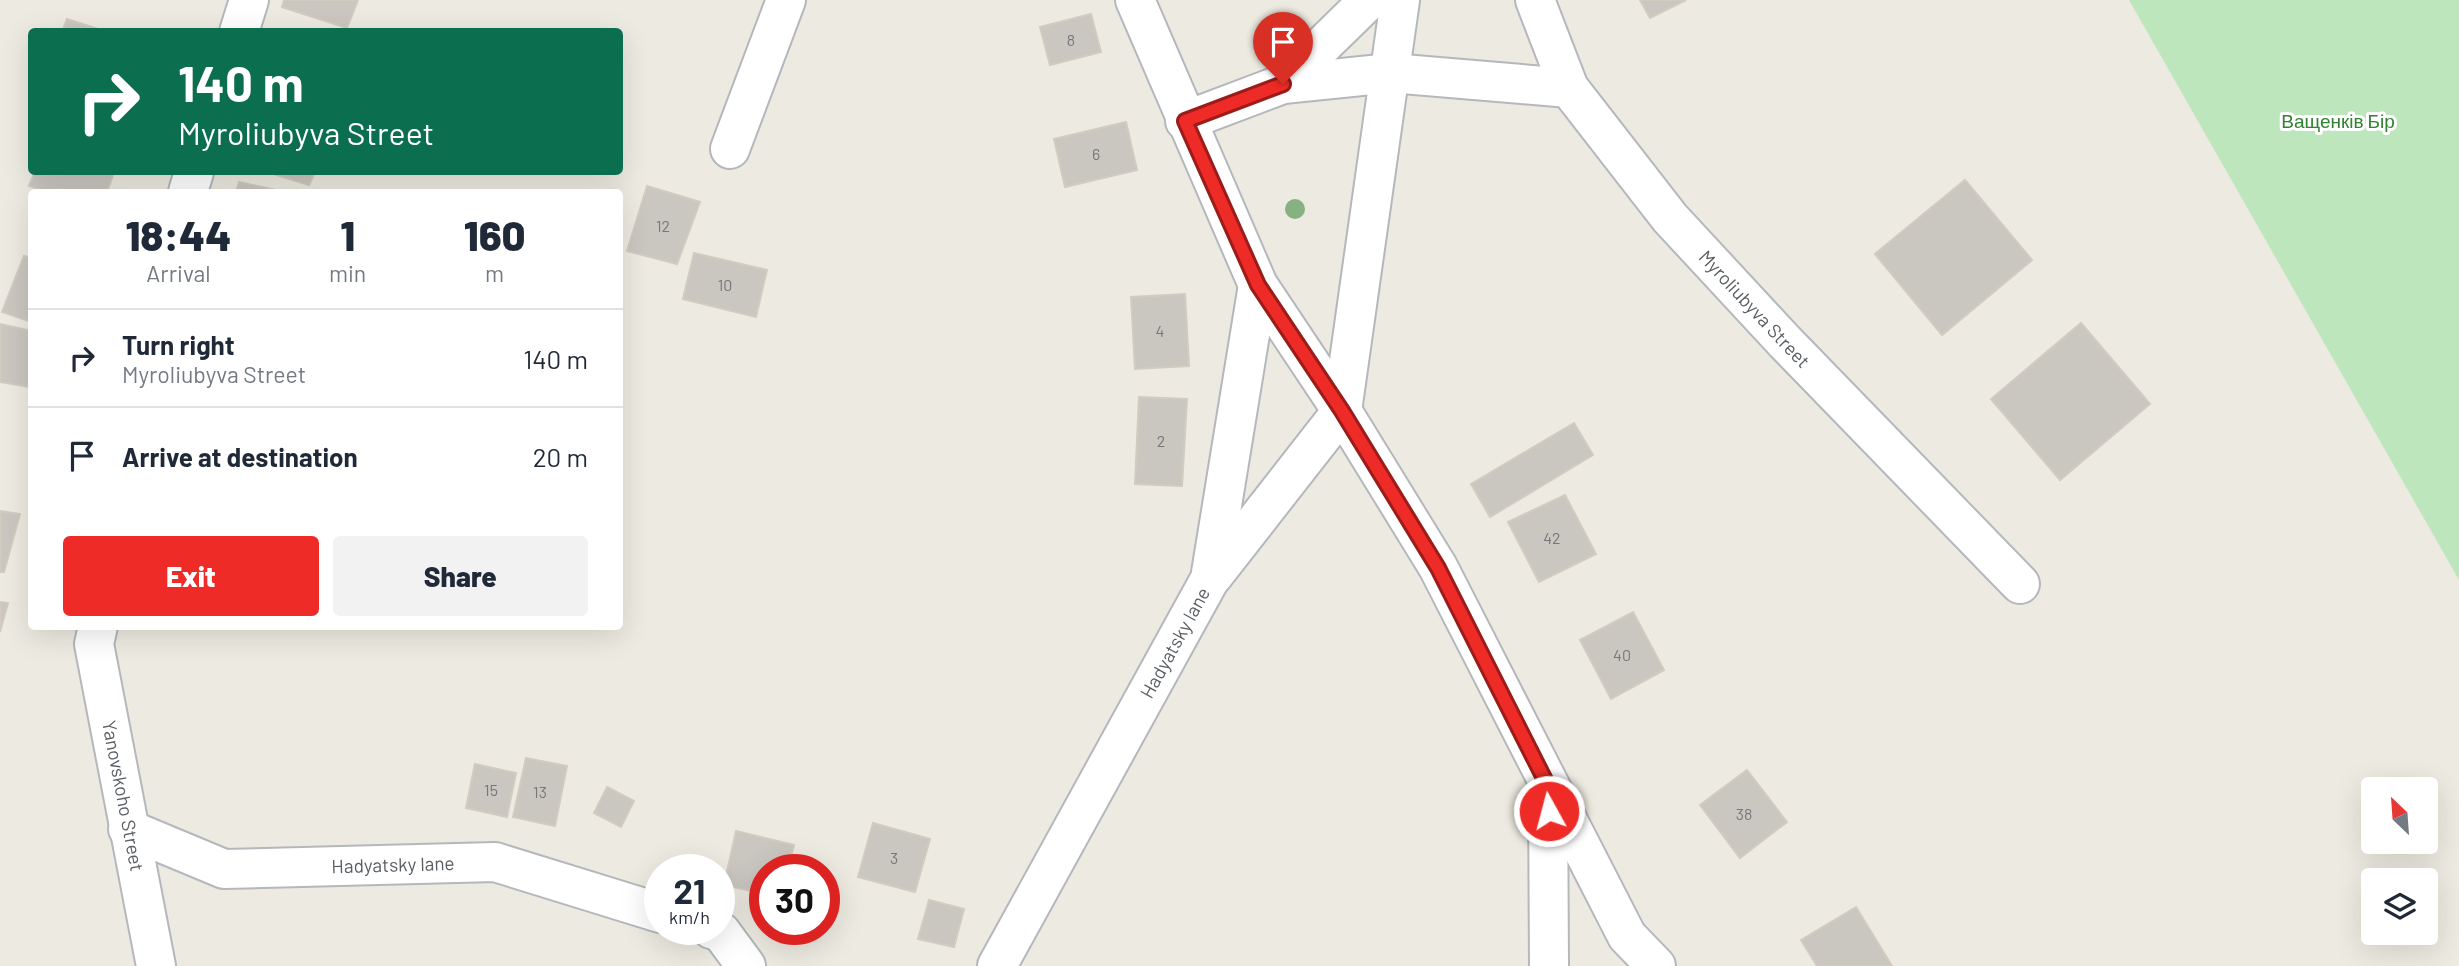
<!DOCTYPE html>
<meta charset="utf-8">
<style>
:root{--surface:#fff;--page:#f2f2f3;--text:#1f2937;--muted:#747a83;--line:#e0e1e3;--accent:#ee2b26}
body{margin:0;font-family:Barlow,sans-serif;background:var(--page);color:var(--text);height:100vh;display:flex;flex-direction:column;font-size:26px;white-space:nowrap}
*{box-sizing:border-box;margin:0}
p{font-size:23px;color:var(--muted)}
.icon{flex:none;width:38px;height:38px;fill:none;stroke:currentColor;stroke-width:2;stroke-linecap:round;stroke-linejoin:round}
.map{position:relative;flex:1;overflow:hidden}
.side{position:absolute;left:28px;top:189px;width:595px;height:441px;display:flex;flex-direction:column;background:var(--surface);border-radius:7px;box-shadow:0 7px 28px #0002}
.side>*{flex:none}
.top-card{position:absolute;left:28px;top:28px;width:595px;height:147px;border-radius:7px;box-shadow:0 7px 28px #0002;background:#0b6e4f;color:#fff;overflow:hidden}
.needle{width:46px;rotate:335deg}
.controls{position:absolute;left:2361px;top:777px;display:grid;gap:14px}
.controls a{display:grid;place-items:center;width:77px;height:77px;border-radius:7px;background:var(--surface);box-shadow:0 7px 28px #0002;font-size:35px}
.speed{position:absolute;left:644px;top:854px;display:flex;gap:14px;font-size:35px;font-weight:700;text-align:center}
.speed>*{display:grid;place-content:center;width:91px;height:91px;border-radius:50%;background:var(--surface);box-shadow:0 7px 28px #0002;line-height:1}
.speed small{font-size:18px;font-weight:400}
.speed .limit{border:10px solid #d22;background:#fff;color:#111}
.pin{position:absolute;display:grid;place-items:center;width:60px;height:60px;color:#fff;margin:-72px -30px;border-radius:50% 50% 50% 0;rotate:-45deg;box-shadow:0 0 7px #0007}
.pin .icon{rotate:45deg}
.me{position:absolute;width:77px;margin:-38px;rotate:353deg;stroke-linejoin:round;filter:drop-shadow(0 0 5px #0008)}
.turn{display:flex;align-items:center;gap:24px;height:147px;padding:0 35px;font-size:32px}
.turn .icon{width:91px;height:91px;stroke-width:2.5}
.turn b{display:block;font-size:49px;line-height:60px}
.eta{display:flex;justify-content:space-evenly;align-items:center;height:119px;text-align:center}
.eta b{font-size:42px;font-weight:800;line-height:49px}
.primary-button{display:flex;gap:14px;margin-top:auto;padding:14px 35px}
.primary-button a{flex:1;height:80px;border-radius:7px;background:var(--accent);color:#fff;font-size:28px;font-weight:800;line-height:80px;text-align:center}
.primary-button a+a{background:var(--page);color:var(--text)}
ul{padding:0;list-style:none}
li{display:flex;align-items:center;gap:21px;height:98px;padding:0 35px;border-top:2px solid var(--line)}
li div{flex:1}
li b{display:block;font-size:26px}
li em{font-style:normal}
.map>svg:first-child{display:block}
</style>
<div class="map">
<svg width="2459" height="966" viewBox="0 0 2459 966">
<rect width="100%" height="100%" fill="#edeae1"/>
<polygon fill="#bee6bc" points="2129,0 2459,0 2459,580"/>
<g fill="#cac6c0" stroke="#d2cbbf" stroke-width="2">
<polygon points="284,0 358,0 347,28 282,7"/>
<polygon points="1640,0 1686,0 1650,18"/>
<polygon points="1091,14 1101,52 1050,65 1040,27"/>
<polygon points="67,19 107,32 62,32"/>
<polygon points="1126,122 1137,170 1065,187 1054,139"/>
<polygon points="35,172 114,172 107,192 48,192 29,186"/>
<polygon points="267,172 315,172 309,185"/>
<polygon points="1965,180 2032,260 1942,335 1875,254"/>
<polygon points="239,182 285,192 236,192"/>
<polygon points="647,186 700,202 677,264 627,251"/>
<polygon points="694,253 767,270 756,317 683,299"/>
<polygon points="24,256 32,258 32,322 2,312"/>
<polygon points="1185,294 1189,366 1135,369 1131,297"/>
<polygon points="2081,323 2150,404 2060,480 1991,399"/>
<polygon points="0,324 32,331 30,387 0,382"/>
<polygon points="1139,397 1187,399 1182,486 1135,484"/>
<polygon points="1574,423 1593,455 1490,517 1471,484"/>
<polygon points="1565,495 1596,554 1539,582 1508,522"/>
<polygon points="0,511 20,514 4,572 0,572"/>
<polygon points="0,602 8,603 0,632"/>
<polygon points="1633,612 1664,670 1611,699 1580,640"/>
<polygon points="526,758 567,766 555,826 513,817"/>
<polygon points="475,764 516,773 507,817 466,808"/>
<polygon points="1747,770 1787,822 1740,858 1700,805"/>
<polygon points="607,787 634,801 621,827 594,813"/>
<polygon points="873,823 930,839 915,892 858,877"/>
<polygon points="736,831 794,845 788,870 765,870 765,894 724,885"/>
<polygon points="929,900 964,909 954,947 918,939"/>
<polygon points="1856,907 1892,966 1817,966 1801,940"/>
</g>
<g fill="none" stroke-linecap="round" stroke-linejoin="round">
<defs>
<g id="minor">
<polyline points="1135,0 1258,285 1342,411 1438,567 1627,936 1656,966"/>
<path id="s1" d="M1535 0 1569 88 1670 218 1785 342 2020 584"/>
<polyline points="239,32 249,0"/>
<polyline points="1283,84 1391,73 1569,88"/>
<polyline points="1185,121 1283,84 1369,0"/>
<polyline points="730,149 786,0"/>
<polyline points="188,192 194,172"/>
<polyline points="1213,576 1342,411 1400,0"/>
<path id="s2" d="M98 626 94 644 156 966"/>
<polyline points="1548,793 1549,966"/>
<path id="s3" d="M128 829 224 869 495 862 660 913"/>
<polyline points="711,929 721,932 746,966"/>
<path id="s4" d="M997 966 1210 579 1258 285"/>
</g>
</defs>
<use href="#minor" stroke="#b4b8bc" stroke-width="42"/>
<use href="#minor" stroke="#fff" stroke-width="38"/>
</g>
<circle fill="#86b180" cx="1295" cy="209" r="10"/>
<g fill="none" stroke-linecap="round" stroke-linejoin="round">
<defs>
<polyline id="route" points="1283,84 1185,121 1258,285 1342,411 1438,568 1548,786 1549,811"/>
</defs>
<use href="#route" stroke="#9b1c19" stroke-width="18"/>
<use href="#route" stroke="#ee2b26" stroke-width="12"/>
</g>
<g text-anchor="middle" stroke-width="6" stroke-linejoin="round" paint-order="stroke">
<g font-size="16" fill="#75787a">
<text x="1071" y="46">8</text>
<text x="1096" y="160">6</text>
<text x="663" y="232">12</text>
<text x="725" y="291">10</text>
<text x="1160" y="337">4</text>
<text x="1161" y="447">2</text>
<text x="1552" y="544">42</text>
<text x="1622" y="661">40</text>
<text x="491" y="796">15</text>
<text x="540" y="798">13</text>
<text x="1744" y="820">38</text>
<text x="894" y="864">3</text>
</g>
<g font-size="19" fill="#318231" stroke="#fff">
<text x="2338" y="128">Ващенків Бір</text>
</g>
<g font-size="19" fill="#595e62" stroke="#fff">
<text dy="7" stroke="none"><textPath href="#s1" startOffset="383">Myroliubyva Street</textPath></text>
<text dy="7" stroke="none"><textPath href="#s4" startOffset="369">Hadyatsky lane</textPath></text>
<text dy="7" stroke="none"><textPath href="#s2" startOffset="173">Yanovskoho Street</textPath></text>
<text dy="7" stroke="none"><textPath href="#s3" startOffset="273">Hadyatsky lane</textPath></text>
</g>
</g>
</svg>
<div class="controls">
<a><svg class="needle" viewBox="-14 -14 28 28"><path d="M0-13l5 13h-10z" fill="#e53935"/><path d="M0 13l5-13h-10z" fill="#747a83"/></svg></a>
<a><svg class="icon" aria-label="layers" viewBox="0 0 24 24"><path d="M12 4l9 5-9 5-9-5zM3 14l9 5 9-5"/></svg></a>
</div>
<div class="speed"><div>21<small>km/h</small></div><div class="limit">30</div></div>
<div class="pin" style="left:1283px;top:84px;background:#d93025"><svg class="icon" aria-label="arrive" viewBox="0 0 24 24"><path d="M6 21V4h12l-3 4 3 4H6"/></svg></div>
<svg class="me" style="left:1549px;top:811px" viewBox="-20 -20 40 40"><circle r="17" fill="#ee2b26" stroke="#fff" stroke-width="3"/><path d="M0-11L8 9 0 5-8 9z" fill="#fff"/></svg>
<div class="top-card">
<div class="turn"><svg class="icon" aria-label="right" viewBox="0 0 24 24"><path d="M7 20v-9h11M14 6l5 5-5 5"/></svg><div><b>140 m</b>Myroliubyva Street</div></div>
</div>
<section class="side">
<div class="eta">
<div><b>18:44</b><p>Arrival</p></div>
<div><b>1</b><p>min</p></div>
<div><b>160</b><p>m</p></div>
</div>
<ul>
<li><svg class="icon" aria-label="right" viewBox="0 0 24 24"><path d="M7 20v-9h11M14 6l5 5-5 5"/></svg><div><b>Turn right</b><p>Myroliubyva Street</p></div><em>140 m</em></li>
<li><svg class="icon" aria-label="arrive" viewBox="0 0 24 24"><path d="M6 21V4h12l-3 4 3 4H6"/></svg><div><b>Arrive at destination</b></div><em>20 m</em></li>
</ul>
<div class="primary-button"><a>Exit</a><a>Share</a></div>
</section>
</div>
